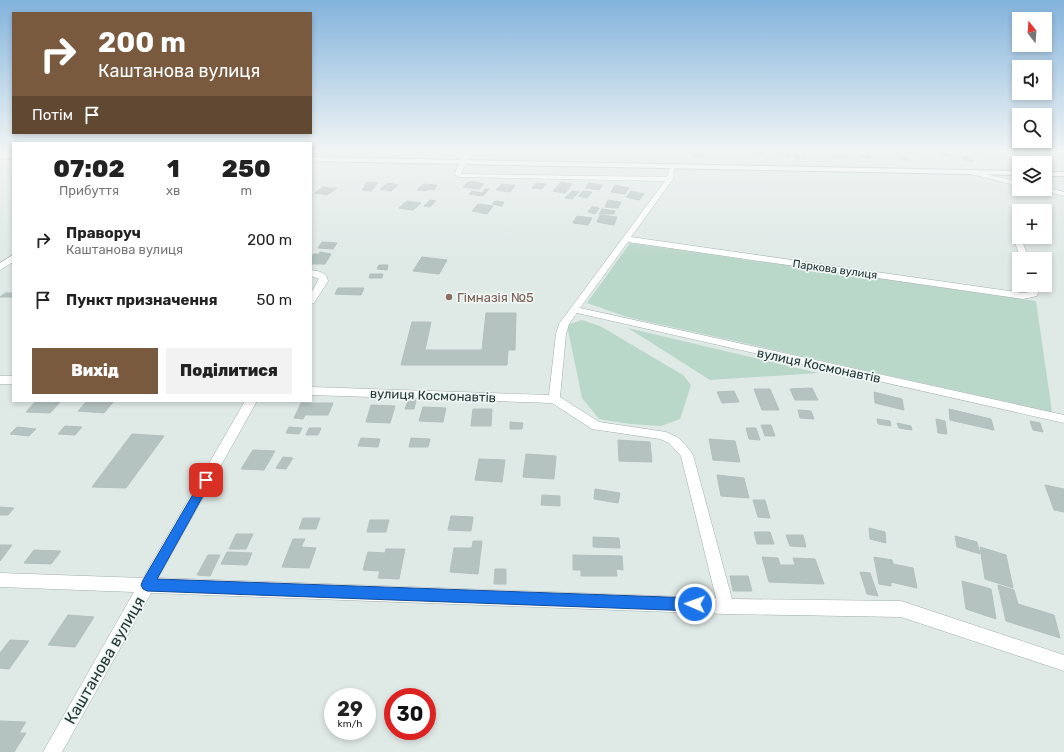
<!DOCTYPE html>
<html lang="uk">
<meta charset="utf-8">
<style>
:root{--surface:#fff;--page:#f2f2f2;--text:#222;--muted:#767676;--accent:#795a3f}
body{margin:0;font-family:Rubik,sans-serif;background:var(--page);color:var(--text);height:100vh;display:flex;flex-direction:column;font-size:15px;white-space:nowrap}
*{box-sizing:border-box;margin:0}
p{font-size:13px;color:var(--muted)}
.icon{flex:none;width:22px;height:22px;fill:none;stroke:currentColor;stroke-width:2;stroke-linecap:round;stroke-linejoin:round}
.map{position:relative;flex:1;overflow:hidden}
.side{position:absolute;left:12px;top:142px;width:300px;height:260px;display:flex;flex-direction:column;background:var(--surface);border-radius:0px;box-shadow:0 2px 6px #0003}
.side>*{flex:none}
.top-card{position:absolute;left:12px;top:12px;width:300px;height:122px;border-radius:0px;box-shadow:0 2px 6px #0003;background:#795a3f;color:#fff;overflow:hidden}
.needle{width:26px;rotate:343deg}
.controls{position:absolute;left:1012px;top:12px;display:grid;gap:8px}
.controls a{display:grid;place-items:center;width:40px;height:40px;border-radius:0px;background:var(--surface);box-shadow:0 2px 6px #0003;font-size:20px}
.speed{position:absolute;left:324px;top:688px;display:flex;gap:8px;font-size:20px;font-weight:700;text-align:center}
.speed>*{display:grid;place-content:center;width:52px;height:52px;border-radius:50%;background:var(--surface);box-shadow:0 2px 6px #0003;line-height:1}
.speed small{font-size:10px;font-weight:400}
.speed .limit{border:6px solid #d22;background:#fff;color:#111}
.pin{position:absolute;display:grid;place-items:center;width:34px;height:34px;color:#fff;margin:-17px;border-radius:8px;box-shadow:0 2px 6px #0006}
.me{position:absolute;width:44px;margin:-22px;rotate:272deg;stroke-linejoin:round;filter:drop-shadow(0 0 3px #0008)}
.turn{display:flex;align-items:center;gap:14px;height:84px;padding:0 20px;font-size:18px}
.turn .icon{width:52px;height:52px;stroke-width:2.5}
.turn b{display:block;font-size:28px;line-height:34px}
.then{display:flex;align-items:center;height:38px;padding:0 20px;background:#0003;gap:8px;font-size:15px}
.eta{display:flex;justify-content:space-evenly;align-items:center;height:68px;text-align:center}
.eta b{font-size:24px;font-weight:800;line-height:28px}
.button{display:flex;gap:8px;margin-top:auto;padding:8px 20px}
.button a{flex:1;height:46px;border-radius:0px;background:var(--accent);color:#fff;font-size:16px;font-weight:800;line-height:46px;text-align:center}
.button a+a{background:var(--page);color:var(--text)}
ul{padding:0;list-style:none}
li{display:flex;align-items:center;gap:12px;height:60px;padding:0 20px}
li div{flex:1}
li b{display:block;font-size:15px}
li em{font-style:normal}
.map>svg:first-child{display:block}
</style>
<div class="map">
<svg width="1064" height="752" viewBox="0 0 1064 752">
<rect width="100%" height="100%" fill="#dfe9e6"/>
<g fill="#bad8c9">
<polygon points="630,243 1036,301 1052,412 627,317 587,303"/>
<polygon points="582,320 600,326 683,375 691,385 680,419 661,426 630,424 599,419 582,398 567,325"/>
<polygon points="628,328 818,373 710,380"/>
</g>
<g fill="#b5c3c0" stroke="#b2c1be">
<polygon points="752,150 762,150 765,155 753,154"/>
<polygon points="896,150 912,151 916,154 900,153"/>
<polygon points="962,150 975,150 980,153 968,154"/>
<polygon points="774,151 787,151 790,157 777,157"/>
<polygon points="937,151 945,151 950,156 942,156"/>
<polygon points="691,152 702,152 704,157 693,157"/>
<polygon points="792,153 804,154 805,156 803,156 805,158 796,158"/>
<polygon points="832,154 844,154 849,158 836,158 833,157 832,156 834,156"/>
<polygon points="857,154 867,154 871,158 861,158"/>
<polygon points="895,155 904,155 909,160 900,159"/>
<polygon points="958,155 967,156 974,161 965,161"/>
<polygon points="1017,156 1027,156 1033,161 1023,160"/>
<polygon points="473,181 484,184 479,189 463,187 468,182"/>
<polygon points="367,182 378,183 371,191 362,190 366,185 364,185"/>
<polygon points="561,182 572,184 565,193 553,191"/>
<polygon points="388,183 398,185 391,191 380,189"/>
<polygon points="536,183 546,184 542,189 532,188"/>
<polygon points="589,183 603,185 599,190 585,188"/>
<polygon points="423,184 437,185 434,190 428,189 426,191 417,190"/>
<polygon points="502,184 509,185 515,185 510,192 496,190"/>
<polygon points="615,185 629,188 625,194 611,192"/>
<polygon points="323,187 330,188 337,188 327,195 315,193"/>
<polygon points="485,189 489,189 483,196 469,194 472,191 482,193"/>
<polygon points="572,191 579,192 572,199 565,198"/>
<polygon points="583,191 592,192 587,198 578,196"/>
<polygon points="631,191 644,194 639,200 626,197"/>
<polygon points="430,200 436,201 430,207 424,206"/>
<polygon points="608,200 621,202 618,208 605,207"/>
<polygon points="407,201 421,203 413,210 399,208"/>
<polygon points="495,201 504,202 502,206 492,204"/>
<polygon points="478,204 493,206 487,214 472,211"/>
<polygon points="592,207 599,208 595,214 588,212"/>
<polygon points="602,209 615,211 614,214 599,214"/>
<polygon points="600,215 617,217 614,225 597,222"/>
<polygon points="577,216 592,218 588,225 573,223"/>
<polygon points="322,242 337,243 333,249 318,248"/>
<polygon points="320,252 331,254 325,264 311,264 313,254 319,254"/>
<polygon points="422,257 447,260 439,274 413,271"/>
<polygon points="379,265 388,265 387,270 377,269"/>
<polygon points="370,274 383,274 382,278 369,278"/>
<polygon points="338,288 364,288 361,295 335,294"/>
<polygon points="5,293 13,293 13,297 0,297"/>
<polygon points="486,313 516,313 515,350 508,350 507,365 401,365 412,322 431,322 425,350 482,350"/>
<polygon points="812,388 818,400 795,400 790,389"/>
<polygon points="754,389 770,389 779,410 762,410"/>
<polygon points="734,391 739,402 722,403 717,392"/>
<polygon points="874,392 902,399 904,410 875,403"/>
<polygon points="408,400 416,400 414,409 405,409"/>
<polygon points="36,401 61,401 50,413 26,412"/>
<polygon points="87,401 114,401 104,413 78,411"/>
<polygon points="301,403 333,403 328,415 305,415 303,419 294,418"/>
<polygon points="371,405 395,406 390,423 366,422"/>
<polygon points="423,407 446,408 443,422 419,421"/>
<polygon points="473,409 492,409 491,426 471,426"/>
<polygon points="949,409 991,419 994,430 950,420"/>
<polygon points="798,410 811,411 814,419 800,418"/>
<polygon points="877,419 890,421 891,426 878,424"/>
<polygon points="936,419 945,421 947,434 938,433"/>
<polygon points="1030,421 1040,423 1043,432 1033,430"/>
<polygon points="510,422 523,423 522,429 510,429"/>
<polygon points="897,423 911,426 912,430 899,428"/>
<polygon points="761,425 771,425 775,436 765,436"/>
<polygon points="65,426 82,427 75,435 58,434"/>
<polygon points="17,427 36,429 29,436 10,434"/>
<polygon points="289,427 302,428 299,434 286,433"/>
<polygon points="309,428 321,428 318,435 306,435"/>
<polygon points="746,428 756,428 760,440 749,439"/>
<polygon points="132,434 164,436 126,488 92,487"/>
<polygon points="361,438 380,439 378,447 358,446"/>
<polygon points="411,438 430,439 428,447 409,447"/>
<polygon points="709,439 735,441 740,462 713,460"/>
<polygon points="618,440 650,442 652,462 619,461"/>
<polygon points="253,450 275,451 264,470 241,469"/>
<polygon points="526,454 556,456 554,479 523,477"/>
<polygon points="283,457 293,458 286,469 276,468"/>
<polygon points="479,459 505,460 502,482 475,480"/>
<polygon points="717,475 744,478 749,498 721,496"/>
<polygon points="1045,485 1064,489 1064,512 1054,510"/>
<polygon points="595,489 620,493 618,503 594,499"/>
<polygon points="542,495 560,496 560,506 541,505"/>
<polygon points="753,500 765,500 770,518 758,517"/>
<polygon points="0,507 14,508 8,515 0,515"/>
<polygon points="451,516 473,517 471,531 448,530"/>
<polygon points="303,518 320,518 316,529 299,529"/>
<polygon points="370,520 389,520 386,532 367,532"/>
<polygon points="869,528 885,532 886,543 870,539"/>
<polygon points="754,532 770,532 774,544 757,544"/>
<polygon points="236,534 253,534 246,549 229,549"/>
<polygon points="786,535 803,535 806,547 790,546"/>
<polygon points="955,536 977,542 980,554 957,547"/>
<polygon points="593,537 619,538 620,548 593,547"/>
<polygon points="293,539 305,539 301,547 316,548 309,568 282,567"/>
<polygon points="473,541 482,541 478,574 450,572 454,548 472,548"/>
<polygon points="0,545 12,545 0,561"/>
<polygon points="980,547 1006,555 1013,588 985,579"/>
<polygon points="386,549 405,549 399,579 378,578 380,571 363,570 368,552 385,553"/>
<polygon points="34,550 61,551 51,564 24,563"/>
<polygon points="227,552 252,553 247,565 221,564"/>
<polygon points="208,555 220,555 210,576 197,575"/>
<polygon points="573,555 622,556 623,570 616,569 617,576 581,576 581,570 573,570"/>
<polygon points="762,557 778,558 780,565 795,565 793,558 815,559 824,584 769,582"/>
<polygon points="874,557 892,560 893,564 913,568 917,588 891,582 891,586 879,584"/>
<polygon points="495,569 506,569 506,584 494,584"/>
<polygon points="860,572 870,573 878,596 867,594"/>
<polygon points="730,576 748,576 752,591 733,591"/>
<polygon points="962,581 991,589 996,619 966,609"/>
<polygon points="998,585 1014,590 1018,604 1054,615 1060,638 1006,621"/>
<polygon points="68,615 94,617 75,647 48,645"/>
<polygon points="10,640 29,641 9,669 0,668 0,653"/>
<polygon points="0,721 26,722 19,733 26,733 14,752 0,752"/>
</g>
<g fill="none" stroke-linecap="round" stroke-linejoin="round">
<defs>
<g id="street">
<polygon points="466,150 472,150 461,174 667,177 671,166 675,166 673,179 631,237 1023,293 1030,292 1030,285 1040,285 1037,296 1023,299 628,242 580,308 1064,415 1064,423 577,313 569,324 566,334 560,397 599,422 666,432 677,437 685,444 693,455 732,599 901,601 1064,655 1064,671 901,617 726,614 151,593 62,752 43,752 134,592 0,587 0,573 143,578 245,401 257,401 158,578 716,598 681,456 669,443 660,439 592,429 552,403 311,395 311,387 549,395 556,334 559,324 665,181 458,177 455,175 455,172"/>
<polygon points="969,170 1019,182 1019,186 967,173 967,171"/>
<polygon points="1045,187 1064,192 1064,196 1039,189 1045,189"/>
<polygon points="1016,241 1022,241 1029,259 1021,259 1015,243"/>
<polygon points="13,255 13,262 0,270 0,263"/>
<path d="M311 270C318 271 327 272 328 281L314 303 311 304V293L319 279 311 276Z"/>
<rect x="0" y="376" width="13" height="8"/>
</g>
<g id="secondary">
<polygon points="13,154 13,158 0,159 0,155"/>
<polygon points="311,157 1019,171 1019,175 311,161"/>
<rect x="1045" y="172" width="19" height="4"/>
</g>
</defs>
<use href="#street" stroke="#a3b0ae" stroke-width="1"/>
<use href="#secondary" stroke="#9fb3b0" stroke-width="2"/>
<use href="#street" fill="#fff" fill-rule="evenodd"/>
<use href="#secondary" fill="#fff" fill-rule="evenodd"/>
</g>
<linearGradient id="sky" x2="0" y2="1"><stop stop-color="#83b3dc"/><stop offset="0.59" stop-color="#f1f5f4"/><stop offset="1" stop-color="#f1f5f4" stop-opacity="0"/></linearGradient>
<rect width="1064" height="255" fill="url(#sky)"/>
<polygon fill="#1a73e8" stroke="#114b97" points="206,475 210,477 212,480 157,579 695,598 699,600 701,604 699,609 695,611 147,591 143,589 141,585 143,580 203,477"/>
<circle fill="#8d6e63" stroke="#eff6f4" stroke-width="1.5" cx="449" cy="297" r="4"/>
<g text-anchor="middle" stroke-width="3.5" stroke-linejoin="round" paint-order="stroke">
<g font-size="11" fill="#223736" stroke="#eff6f4">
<text transform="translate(835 269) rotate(8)" y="4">Паркова вулиця</text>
</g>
<g font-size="13" fill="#785e54" stroke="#eff6f4" text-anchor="start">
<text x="457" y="302">Гімназія №5</text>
</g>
<g font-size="13" fill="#223736" stroke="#eff6f4">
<text transform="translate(819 365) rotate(12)" y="5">вулиця Космонавтів</text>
<text transform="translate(433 395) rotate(2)" y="5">вулиця Космонавтів</text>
</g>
<g font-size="16" fill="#223736" stroke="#eff6f4">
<text transform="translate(104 660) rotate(-60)" y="6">Каштанова вулиця</text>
</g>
</g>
</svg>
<div class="controls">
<a><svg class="needle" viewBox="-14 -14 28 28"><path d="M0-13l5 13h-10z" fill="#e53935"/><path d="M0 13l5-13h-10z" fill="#767676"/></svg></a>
<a><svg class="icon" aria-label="sound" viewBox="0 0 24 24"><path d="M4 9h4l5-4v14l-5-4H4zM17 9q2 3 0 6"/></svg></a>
<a><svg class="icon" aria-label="search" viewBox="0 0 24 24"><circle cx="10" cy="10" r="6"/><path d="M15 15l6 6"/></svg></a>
<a><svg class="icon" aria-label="layers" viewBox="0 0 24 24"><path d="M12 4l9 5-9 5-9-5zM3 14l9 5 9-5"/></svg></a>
<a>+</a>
<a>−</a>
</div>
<div class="speed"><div>29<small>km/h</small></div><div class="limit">30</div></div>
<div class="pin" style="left:206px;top:480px;background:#d93025"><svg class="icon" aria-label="arrive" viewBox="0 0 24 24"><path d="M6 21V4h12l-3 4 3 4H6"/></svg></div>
<svg class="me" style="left:695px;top:604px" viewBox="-20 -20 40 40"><circle r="17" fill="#1a73e8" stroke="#fff" stroke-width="3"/><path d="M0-11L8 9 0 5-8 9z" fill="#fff"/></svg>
<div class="top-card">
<div class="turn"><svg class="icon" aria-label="right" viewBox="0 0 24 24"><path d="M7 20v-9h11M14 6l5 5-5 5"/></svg><div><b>200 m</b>Каштанова вулиця</div></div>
<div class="then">Потім<svg class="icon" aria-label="arrive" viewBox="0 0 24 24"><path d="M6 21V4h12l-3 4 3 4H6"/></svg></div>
</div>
<section class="side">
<div class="eta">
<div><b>07:02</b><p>Прибуття</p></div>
<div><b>1</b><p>хв</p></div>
<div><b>250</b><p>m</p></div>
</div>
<ul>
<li><svg class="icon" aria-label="right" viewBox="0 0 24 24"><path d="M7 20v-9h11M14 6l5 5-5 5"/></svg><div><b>Праворуч</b><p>Каштанова вулиця</p></div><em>200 m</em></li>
<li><svg class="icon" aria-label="arrive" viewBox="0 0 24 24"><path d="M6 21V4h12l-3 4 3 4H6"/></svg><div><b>Пункт призначення</b></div><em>50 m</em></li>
</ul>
<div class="button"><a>Вихід</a><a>Поділитися</a></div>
</section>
</div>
